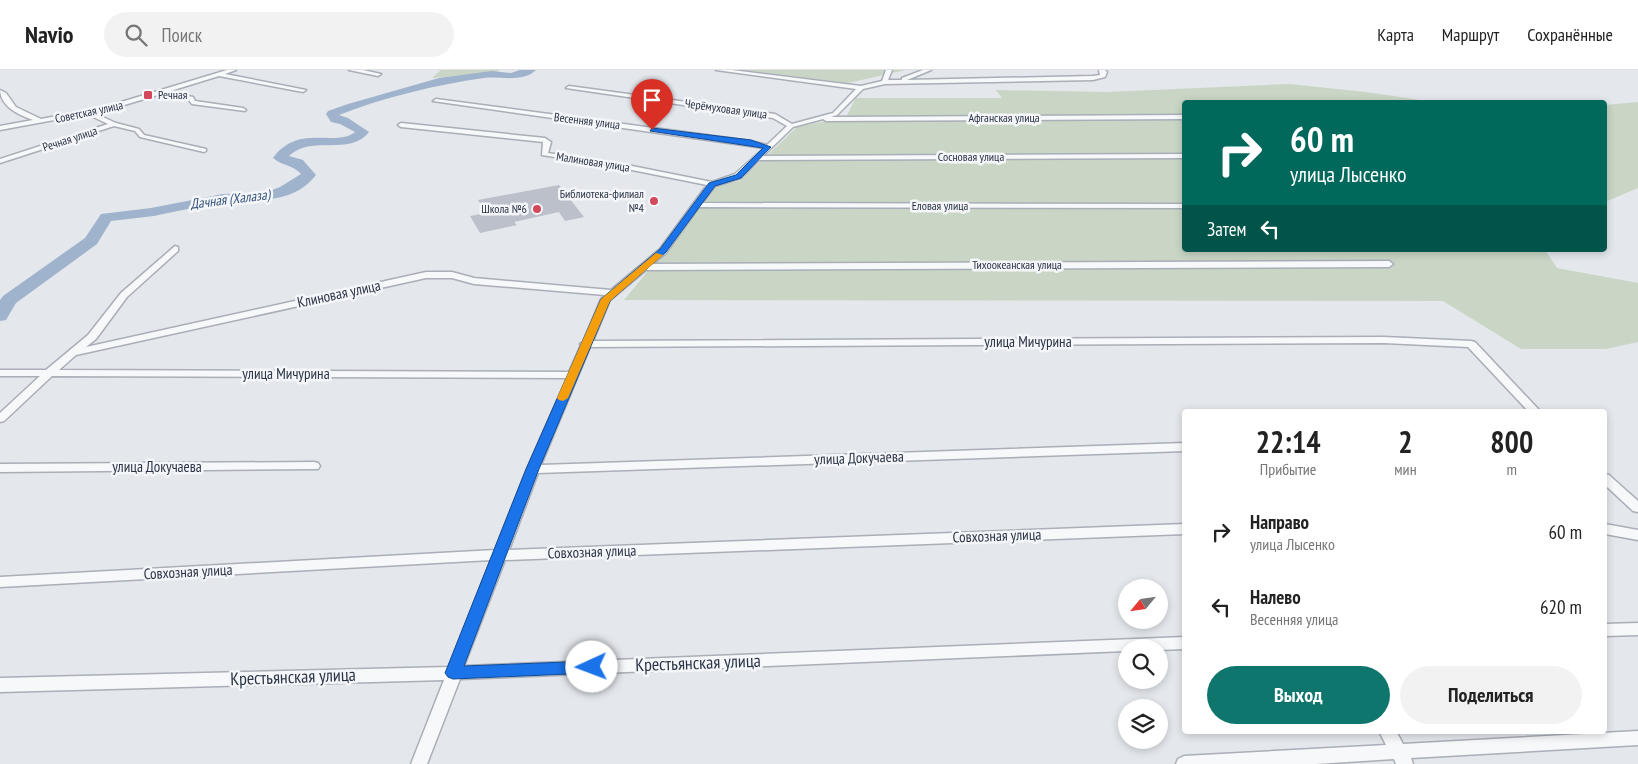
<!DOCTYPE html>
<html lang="ru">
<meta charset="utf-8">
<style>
:root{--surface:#fff;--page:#f2f2f2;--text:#222;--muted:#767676;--line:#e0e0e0;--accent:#0f766e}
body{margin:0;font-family:"PT Sans Narrow",sans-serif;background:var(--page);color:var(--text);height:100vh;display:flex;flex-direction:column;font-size:19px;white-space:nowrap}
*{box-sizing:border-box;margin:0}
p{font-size:16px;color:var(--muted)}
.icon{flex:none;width:28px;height:28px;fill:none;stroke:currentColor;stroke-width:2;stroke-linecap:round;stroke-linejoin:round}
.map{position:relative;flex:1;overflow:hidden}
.panel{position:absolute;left:1182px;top:339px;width:425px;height:325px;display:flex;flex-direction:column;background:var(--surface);border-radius:5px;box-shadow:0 2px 8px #0003}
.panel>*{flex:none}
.top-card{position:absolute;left:1182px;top:30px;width:425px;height:152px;border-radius:5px;box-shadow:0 2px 8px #0003;background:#00695c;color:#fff;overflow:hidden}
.needle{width:32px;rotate:241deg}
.controls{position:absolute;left:1118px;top:509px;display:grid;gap:10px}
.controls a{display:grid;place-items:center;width:50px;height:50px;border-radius:50%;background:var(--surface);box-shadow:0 2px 8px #0003;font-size:25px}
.pin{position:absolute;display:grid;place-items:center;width:42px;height:42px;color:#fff;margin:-51px -21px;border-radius:50% 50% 50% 0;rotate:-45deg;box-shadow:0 0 5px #0007}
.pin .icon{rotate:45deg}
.me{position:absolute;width:55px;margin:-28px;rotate:268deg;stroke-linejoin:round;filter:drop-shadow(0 0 4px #0008)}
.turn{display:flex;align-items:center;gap:18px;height:105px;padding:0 25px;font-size:22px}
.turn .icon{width:65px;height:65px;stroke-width:2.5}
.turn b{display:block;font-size:35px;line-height:42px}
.then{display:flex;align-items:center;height:48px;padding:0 25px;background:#0003;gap:10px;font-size:19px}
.eta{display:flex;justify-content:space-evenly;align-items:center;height:85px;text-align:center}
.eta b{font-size:30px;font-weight:600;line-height:35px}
.action{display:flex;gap:10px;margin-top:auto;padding:10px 25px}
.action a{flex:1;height:58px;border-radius:30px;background:var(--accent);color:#fff;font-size:20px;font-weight:600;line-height:58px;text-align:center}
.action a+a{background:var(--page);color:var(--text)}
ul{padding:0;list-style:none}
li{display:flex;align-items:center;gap:15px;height:75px;padding:0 25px}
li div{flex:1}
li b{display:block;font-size:19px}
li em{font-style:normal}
header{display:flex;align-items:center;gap:30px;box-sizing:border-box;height:70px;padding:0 25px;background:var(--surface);border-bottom:1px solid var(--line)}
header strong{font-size:24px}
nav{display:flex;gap:28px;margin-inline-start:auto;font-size:18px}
.search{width:350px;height:45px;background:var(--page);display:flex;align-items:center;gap:12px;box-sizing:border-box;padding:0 18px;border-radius:28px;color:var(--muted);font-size:19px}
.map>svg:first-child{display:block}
</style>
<header>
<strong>Navio</strong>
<div class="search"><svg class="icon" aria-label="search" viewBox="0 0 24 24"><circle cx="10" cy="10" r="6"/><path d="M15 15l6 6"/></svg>Поиск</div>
<nav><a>Карта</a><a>Маршрут</a><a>Сохранённые</a></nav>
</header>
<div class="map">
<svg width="1638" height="694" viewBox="0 0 1638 694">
<rect width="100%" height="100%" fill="#e4e7ec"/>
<g fill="#c9d6c5">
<polygon points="441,0 500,0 494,3 432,8"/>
<polygon points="743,0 906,0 848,13"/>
<polygon points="1289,14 1366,22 1433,32 1185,32 1185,180 1545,180 1557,198 1638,213 1638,272 1606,279 1521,279 1443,231 624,230 652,196 710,116 740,111 797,57 846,47 856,28 1002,28 996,20 1108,22"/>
<polygon points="1638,32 1638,118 1605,132 1605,35"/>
</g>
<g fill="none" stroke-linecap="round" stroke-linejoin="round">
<path fill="#9fb4cc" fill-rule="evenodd" d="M520 0H536C523 13 501 6 484 8 435 15 385 27 339 45L348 48 369 62C350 87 311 64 289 86L303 90 316 105C292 137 248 128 215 134 194 137 174 142 154 146 140 148 125 149 111 151L97 174 16 233 6 250 0 251V230L3 226 85 168 101 144 151 138 223 124 264 123 280 117 301 104C292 94 282 96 273 88 299 53 335 78 355 62L340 54 331 52 326 44 328 41 348 34 439 8 492 1 511 3Z"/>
</g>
<polygon fill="#bbc0ca" points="559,115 584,147 565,151 559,142 514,152 517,155 480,163 470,146 486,143 478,130"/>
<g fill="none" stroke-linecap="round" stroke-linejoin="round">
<defs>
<g id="minor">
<path d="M227 0H236L225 4 306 20 303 22 219 6 167 22 193 27 195 31 243 38 246 40 245 41 192 34 188 29 161 24 111 39 94 43 116 53 139 59 144 65 206 79V81L204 82 140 67 135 61 114 56 0 93V89L108 54 87 44 0 60V56L33 50C19 45 1 37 0 20L6 23 16 37 41 49 108 36Z"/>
<polygon points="349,0 363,0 381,4 378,6"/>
<path d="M716 0H732L861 16 882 11 886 0H892L888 10H902V8L923 0H931L907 10 1093 6 1100 5 1099 0H1105L1107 2 1105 7 1093 10 885 14 863 19 837 45 831 47 1185 45V49L826 51 823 49 793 57 763 86 1185 84V88L759 90 741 108 715 116 702 133 1185 134V138L699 137 666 183 652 194 1389 191 1393 194 1389 197 646 200 610 230 593 271 1384 267 1471 271 1475 272 1540 341H1528L1468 277 1384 273 590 277 541 395 1185 373V381L538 403 509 480 1185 454V464L505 490 464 596 1185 567V579L1159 580V578H1126V581L460 609 427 694H411L444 610 0 622V608L449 597 491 490 0 517V507L495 480 527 399 567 308 52 306 4 351 0 352V343L40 306H0V300H46L88 265 121 223 175 176 178 177V181L127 227 96 269 86 277 426 202H452L474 208 611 220 660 179 707 115 622 98 542 85 543 72 401 57 398 55 401 53 545 68 551 72 548 83 622 94 712 112 735 104 764 78 433 31 436 29 751 71 767 75 787 56 773 48 566 18 569 16 775 44 792 54 833 43 856 19ZM426 208H452L474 214 605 225 601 229 583 272 580 274 581 275 569 302 59 300 76 285Z"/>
<polygon points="314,392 318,393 320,396 318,399 0,402 0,394"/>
<polygon points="1605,404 1609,405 1638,431 1638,442 1633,441 1605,415"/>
<polygon points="1605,454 1638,460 1638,470 1605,464"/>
<polygon points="1638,553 1638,565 1605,566 1605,554"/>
<polygon points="1379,661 1396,661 1403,674 1638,661 1638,675 1411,688 1413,694 1396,694 1394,689 1316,694 1176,694 1178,689 1184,686 1386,675"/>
</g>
</defs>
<use href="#minor" stroke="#a9aeb7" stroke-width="3"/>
<use href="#minor" fill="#f7f8fa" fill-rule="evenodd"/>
</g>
<polygon fill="#1a73e8" stroke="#114b97" points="652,58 751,70 771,77 741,108 715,116 666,182 610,231 539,399 464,596 592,591 597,593 599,597 597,602 592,603 453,609 448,607 445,603 526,399 601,229 660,179 709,113 736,105 763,78 650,61"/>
<polygon fill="#f59e0b" points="656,183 663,185 610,231 568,328 563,331 559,330 557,328 601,229"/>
<g fill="#d1495b" stroke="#f4f6f9" stroke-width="2">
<rect x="143" y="20" width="10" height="10" rx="2.5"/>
<circle cx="654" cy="131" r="5"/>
<circle cx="537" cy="139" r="5"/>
</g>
<g text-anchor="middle" stroke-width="5" stroke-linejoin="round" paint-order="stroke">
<g font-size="12" fill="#2b3445" stroke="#f4f6f9" text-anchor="end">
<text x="158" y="29" text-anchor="start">Речная</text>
<text x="644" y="128">Библиотека-филиал<tspan x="644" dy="14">№4</tspan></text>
<text x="527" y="143">Школа №6</text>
</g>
<g font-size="12" fill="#2b3445" stroke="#f4f6f9">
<text transform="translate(726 39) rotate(8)" y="4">Черёмуховая улица</text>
<text transform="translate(89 42) rotate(-12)" y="4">Советская улица</text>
<text x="1004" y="52">Афганская улица</text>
<text transform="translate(587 51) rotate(7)" y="4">Весенняя улица</text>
<text transform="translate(70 69) rotate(-18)" y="4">Речная улица</text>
<text x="971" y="91">Сосновая улица</text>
<text transform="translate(593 92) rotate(9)" y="4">Малиновая улица</text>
<text x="940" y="140">Еловая улица</text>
<text x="1017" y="199">Тихоокеанская улица</text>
</g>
<g font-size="14" font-style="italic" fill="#34527a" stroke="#f4f6f9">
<text transform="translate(230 129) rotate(-7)" y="5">Дачная (Халаза)</text>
</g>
<g font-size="15" fill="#2b3445" stroke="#f4f6f9">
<text transform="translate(339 224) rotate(-12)" y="5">Клиновая улица</text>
<text x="1028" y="277">улица Мичурина</text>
<text x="286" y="309">улица Мичурина</text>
<text transform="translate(859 388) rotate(-2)" y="5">улица Докучаева</text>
<text x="157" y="402">улица Докучаева</text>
<text transform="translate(997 466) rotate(-2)" y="5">Совхозная улица</text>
<text transform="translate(592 482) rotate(-2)" y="5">Совхозная улица</text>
<text transform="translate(188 502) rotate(-3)" y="5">Совхозная улица</text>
</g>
<g font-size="18" fill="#2b3445" stroke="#f4f6f9">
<text transform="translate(698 593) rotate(-2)" y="6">Крестьянская улица</text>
<text transform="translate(293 607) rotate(-2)" y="6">Крестьянская улица</text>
</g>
</g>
</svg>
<div class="controls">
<a><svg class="needle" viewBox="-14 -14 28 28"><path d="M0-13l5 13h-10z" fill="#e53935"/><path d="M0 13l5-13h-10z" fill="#767676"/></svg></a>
<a><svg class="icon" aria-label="search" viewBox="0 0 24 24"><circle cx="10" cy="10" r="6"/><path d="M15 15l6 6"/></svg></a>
<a><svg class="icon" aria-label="layers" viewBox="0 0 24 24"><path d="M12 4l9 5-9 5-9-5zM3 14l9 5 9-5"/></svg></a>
</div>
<div class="pin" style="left:652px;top:60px;background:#d93025"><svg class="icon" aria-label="arrive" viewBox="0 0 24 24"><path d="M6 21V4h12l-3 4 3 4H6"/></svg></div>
<svg class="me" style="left:592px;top:597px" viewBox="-20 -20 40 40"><circle r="19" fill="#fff"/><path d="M0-13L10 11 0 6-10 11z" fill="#1a73e8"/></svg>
<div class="top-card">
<div class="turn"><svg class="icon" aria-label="right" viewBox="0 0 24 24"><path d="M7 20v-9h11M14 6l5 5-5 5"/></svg><div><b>60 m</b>улица Лысенко</div></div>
<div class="then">Затем<svg class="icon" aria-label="left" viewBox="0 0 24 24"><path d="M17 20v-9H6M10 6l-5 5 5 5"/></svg></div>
</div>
<section class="panel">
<div class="eta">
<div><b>22:14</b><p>Прибытие</p></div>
<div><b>2</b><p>мин</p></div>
<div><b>800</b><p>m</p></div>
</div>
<ul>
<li><svg class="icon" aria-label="right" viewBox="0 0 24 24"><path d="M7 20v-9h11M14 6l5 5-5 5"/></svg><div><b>Направо</b><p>улица Лысенко</p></div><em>60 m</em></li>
<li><svg class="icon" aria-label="left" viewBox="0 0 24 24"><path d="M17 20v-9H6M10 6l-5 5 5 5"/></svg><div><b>Налево</b><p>Весенняя улица</p></div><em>620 m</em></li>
</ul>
<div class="action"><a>Выход</a><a>Поделиться</a></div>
</section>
</div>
